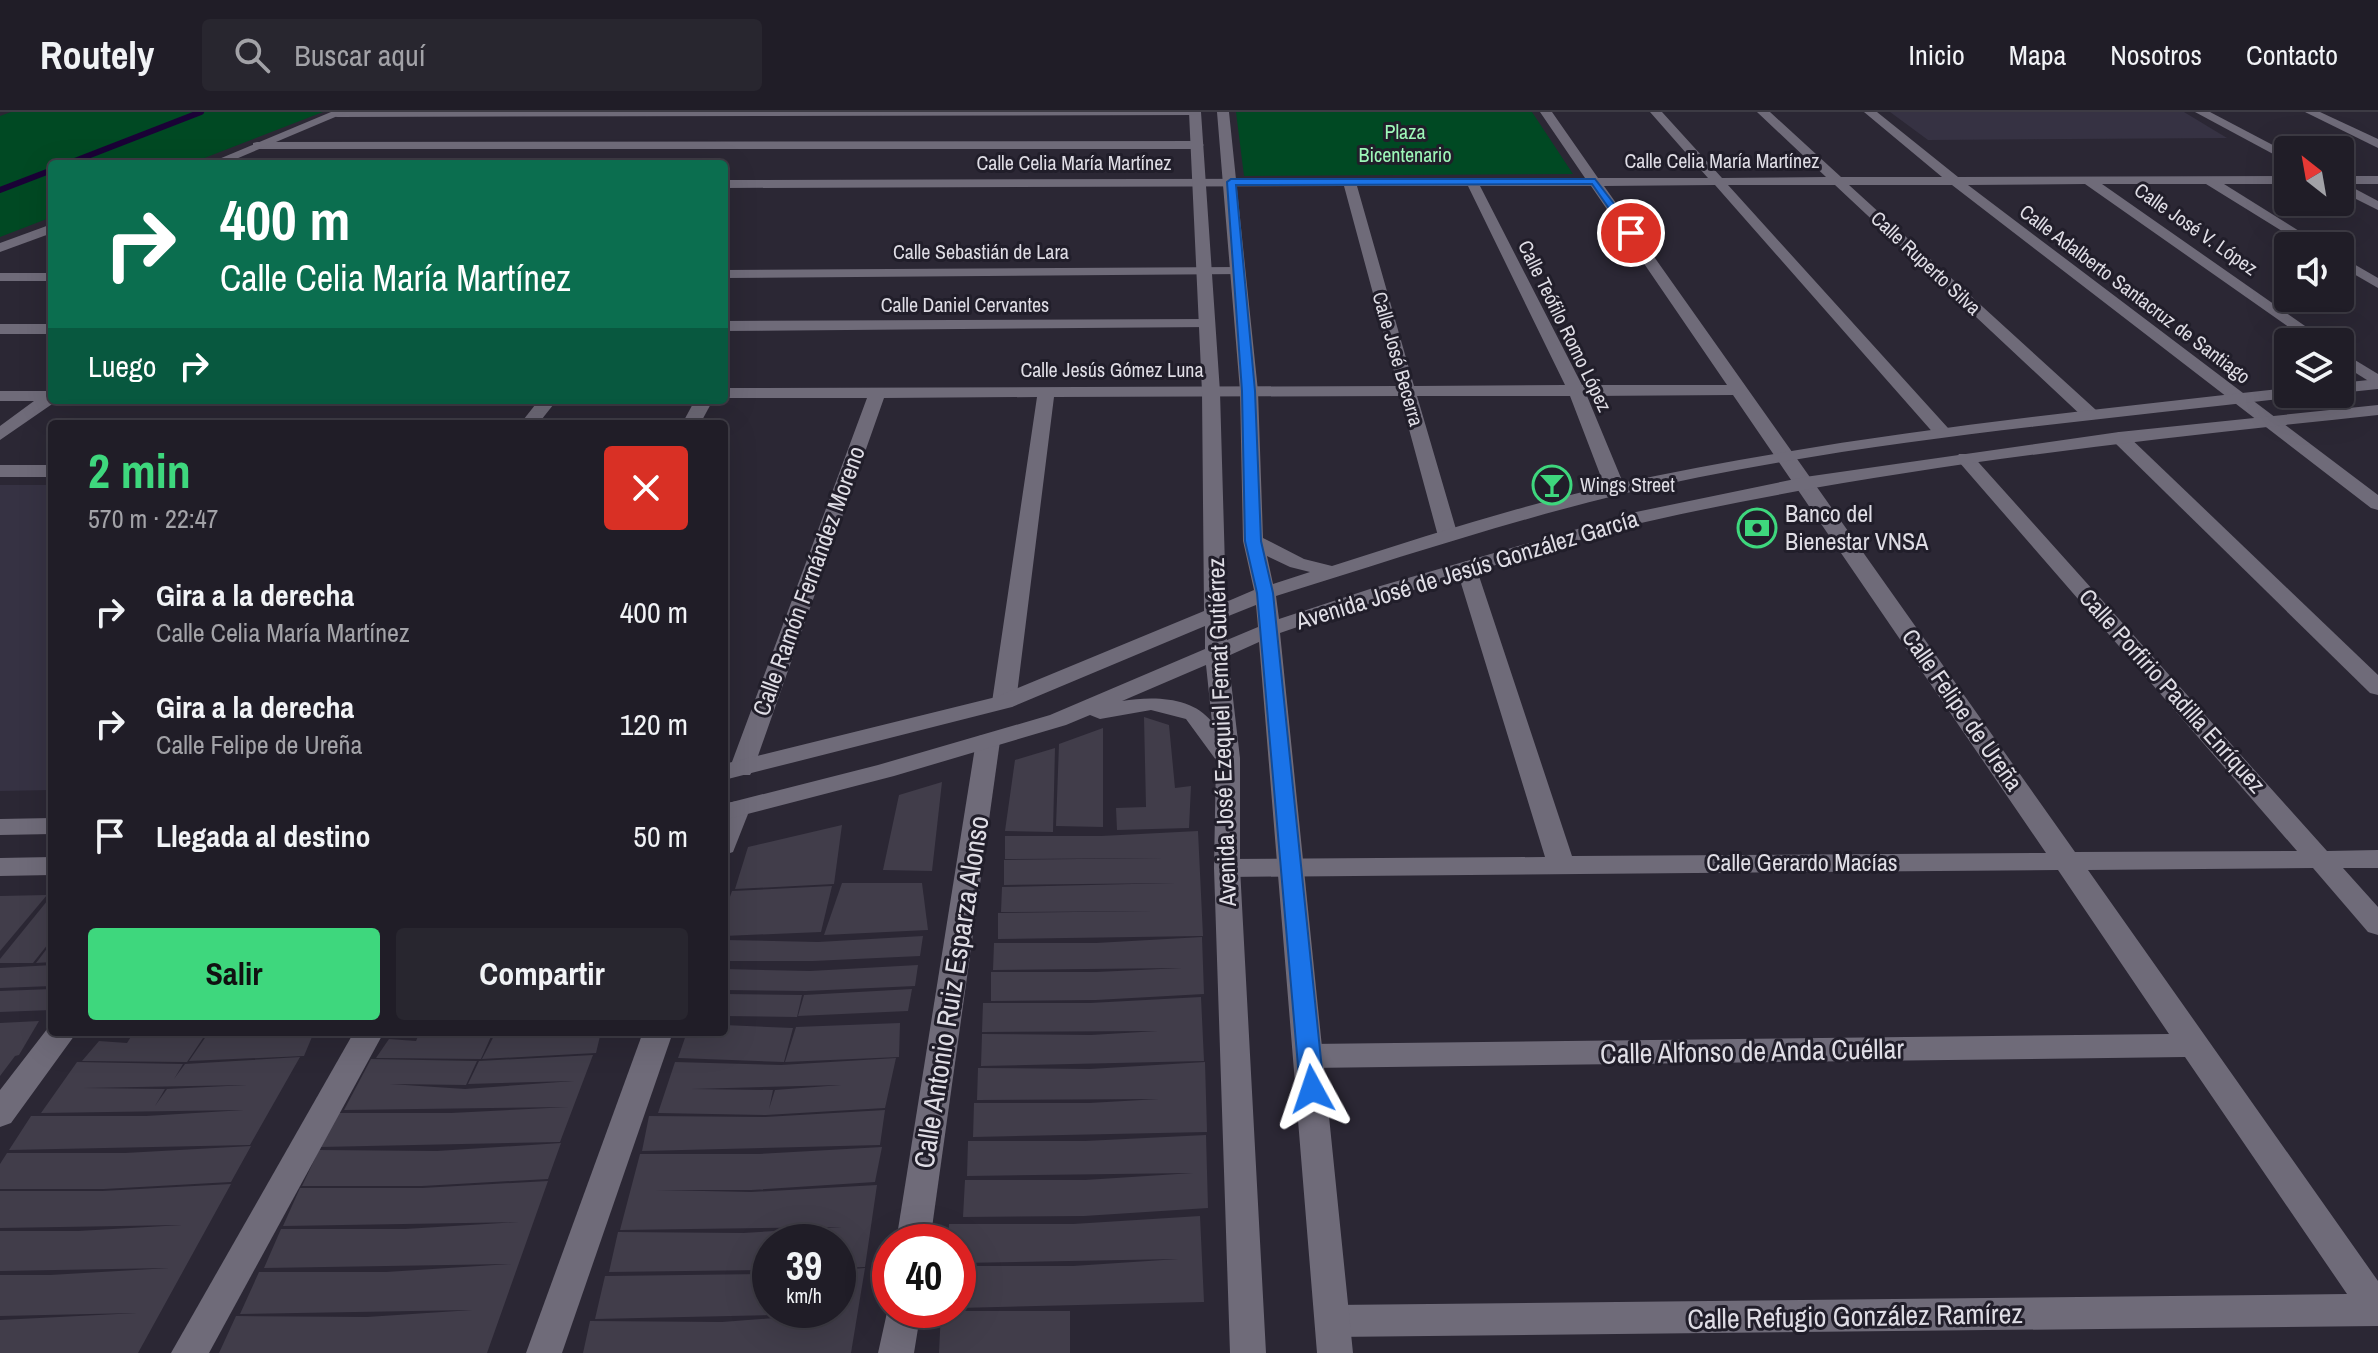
<!DOCTYPE html>
<html lang="es">
<meta charset="utf-8">
<style>
:root{--surface:#201d27;--page:#28262f;--text:#f1f3f6;--muted:#a2a2a7;--line:#3d3b44;--accent:#3ed77d}
body{margin:0;font-family:"Archivo Narrow",sans-serif;background:var(--page);color:var(--text);height:100vh;display:flex;flex-direction:column;font-size:30px;white-space:nowrap}
*{box-sizing:border-box;margin:0}
p{font-size:26px;color:var(--muted)}
.icon{flex:none;width:44px;height:44px;fill:none;stroke:currentColor;stroke-width:2;stroke-linecap:round;stroke-linejoin:round}
.map{position:relative;flex:1;overflow:hidden}
.details{position:absolute;left:48px;top:308px;width:680px;height:616px;display:flex;flex-direction:column;background:var(--surface);border-radius:8px;box-shadow:0 8px 32px #0002,0 0 0 2px var(--line)}
.details>*{flex:none}
.banner{position:absolute;left:48px;top:48px;width:680px;height:244px;border-radius:8px;box-shadow:0 8px 32px #0002,0 0 0 2px var(--line);background:#0b6e4f;color:#fff;overflow:hidden}
.needle{width:52px;rotate:329deg}
.buttons{position:absolute;left:2274px;top:24px;display:grid;gap:16px}
.buttons a{display:grid;place-items:center;width:80px;height:80px;border-radius:8px;background:var(--surface);box-shadow:0 8px 32px #0002,0 0 0 2px var(--line);font-size:40px}
.speed{position:absolute;left:752px;top:1112px;display:flex;gap:16px;font-size:40px;font-weight:700;text-align:center}
.speed>*{display:grid;place-content:center;width:104px;height:104px;border-radius:50%;background:var(--surface);box-shadow:0 8px 32px #0002,0 0 0 2px var(--line);line-height:1}
.speed small{font-size:20px;font-weight:400}
.speed .limit{border:12px solid #d22;background:#fff;color:#111}
.pin{position:absolute;display:grid;place-items:center;width:68px;height:68px;color:#fff;margin:-34px;border:4px solid #fff;border-radius:50%;box-shadow:0 2px 8px #0007}
.me{position:absolute;width:88px;margin:-44px;rotate:355deg;stroke-linejoin:round;filter:drop-shadow(0 0 6px #0008)}
.turn{display:flex;align-items:center;gap:28px;height:168px;padding:0 40px;font-size:36px}
.turn .icon{width:104px;height:104px;stroke-width:2.5}
.turn b{display:block;font-size:56px;line-height:68px}
.then{display:flex;align-items:center;height:76px;padding:0 40px;background:#0003;gap:16px;font-size:30px}
.round{display:grid;place-items:center;flex:none;width:84px;height:84px;border-radius:8px;background:var(--page)}
.overview{display:flex;align-items:center;justify-content:space-between;height:136px;padding:0 40px}
h1{font-size:48px;font-weight:700;line-height:60px;color:var(--accent)}
.action{display:flex;gap:16px;margin-top:auto;padding:16px 40px}
.action a{flex:1;height:92px;border-radius:8px;background:var(--accent);color:#111;font-size:32px;font-weight:700;line-height:92px;text-align:center}
.action a+a{background:var(--page);color:var(--text)}
ul{padding:0;list-style:none}
li{display:flex;align-items:center;gap:24px;height:112px;padding:0 40px}
li div{flex:1}
li b{display:block;font-size:30px}
li em{font-style:normal}
header{display:flex;align-items:center;gap:48px;box-sizing:border-box;height:112px;padding:0 40px;background:var(--surface);border-bottom:2px solid var(--line)}
header strong{font-size:38px}
nav{display:flex;gap:44px;margin-inline-start:auto;font-size:28px}
.search{width:560px;height:72px;background:var(--page);display:flex;align-items:center;gap:20px;box-sizing:border-box;padding:0 28px;border-radius:8px;color:var(--muted);font-size:30px}
.map>svg:first-child{display:block}
</style>
<header>
<strong>Routely</strong>
<div class="search"><svg class="icon" aria-label="search" viewBox="0 0 24 24"><circle cx="10" cy="10" r="6"/><path d="M15 15l6 6"/></svg>Buscar aquí</div>
<nav><a>Inicio</a><a>Mapa</a><a>Nosotros</a><a>Contacto</a></nav>
</header>
<div class="map">
<svg width="2378" height="1241" viewBox="0 0 2378 1241">
<rect width="100%" height="100%" fill="#2b2734"/>
<g fill="#363243">
<polygon points="1890,0 2184,0 2227,26 1928,28"/>
<polygon points="0,373 52,373 52,678 0,679"/>
</g>
<g fill="#004923">
<polygon points="11,0 323,0 189,52 52,52 52,105 0,125 0,4"/>
<polygon points="1236,0 1532,0 1573,62 1244,64"/>
</g>
<g fill="none" stroke-linecap="round" stroke-linejoin="round">
<g stroke="#1a0236" stroke-width="6">
<polyline points="67,52 201,0"/>
<polyline points="0,78 52,58"/>
</g>
</g>
<g fill="#413d4a" fill-rule="evenodd">
<polygon points="1144,605 1169,613 1175,676 1191,674 1189,716 1117,718 1116,696 1146,695"/>
<polygon points="1103,616 1103,715 1056,714 1059,632"/>
<polygon points="1055,636 1053,720 1005,719 1015,648"/>
<polygon points="942,670 932,759 883,758 899,683"/>
<polygon points="842,713 834,772 735,777 748,735"/>
<polygon points="1198,719 1203,824 998,827 998,801 1152,799 1001,800 1002,775 1175,771 1004,773 1004,748 1164,746 1005,747 1005,724 1101,724"/>
<polygon points="842,771 922,771 928,818 824,823"/>
<polygon points="832,774 821,820 724,824 724,802 732,779"/>
<polygon points="47,783 0,839 0,784"/>
<polygon points="52,783 52,827 33,851 0,851 0,847"/>
<polygon points="923,824 920,844 813,849 724,849 724,828 818,830"/>
<polygon points="1202,825 1204,882 1096,888 991,889 991,860 1096,860 1182,856 993,858 994,831 1096,831"/>
<polygon points="52,830 52,850 36,851"/>
<polygon points="52,853 52,874 0,876 0,856"/>
<polygon points="918,853 915,874 806,879 724,878 724,857 810,859"/>
<polygon points="52,877 52,898 0,900 0,879"/>
<polygon points="912,877 908,899 798,904 804,883"/>
<polygon points="724,882 802,883 797,905 724,904"/>
<polygon points="1201,885 1204,949 981,954 982,922 1091,923 1158,919 982,920 983,891 1090,891"/>
<polygon points="39,909 19,943 15,944 0,964 0,911"/>
<polygon points="900,911 899,945 785,950 796,915"/>
<polygon points="724,913 793,916 784,950 678,946 687,920 724,920"/>
<polygon points="134,920 207,920 187,950 82,949 99,929 127,931"/>
<polygon points="209,920 314,920 304,944 189,949"/>
<polygon points="420,920 493,920 481,947 376,946 389,927 416,929"/>
<polygon points="496,920 601,920 596,941 482,947"/>
<polygon points="593,943 560,1030 320,1035 335,1001 451,1001 569,995 344,998 371,947 477,949 466,973 390,972 465,977 574,969 468,972 479,949"/>
<path d="M300 945 250 1033 9 1038 31 1004H146L244 998 41 1001 77 950 183 952 174 967 185 952ZM247 973 167 977 155 994 165 977 84 976Z"/>
<path d="M896 946 885 996 766 1003 658 1001 675 950 781 953ZM841 973 775 978 769 997 773 978 692 977Z"/>
<polygon points="1205,950 1207,1020 973,1025 974,991 1089,991 1159,987 977,988 978,956 1090,957"/>
<polygon points="885,998 880,1033 642,1039 649,1004 765,1005"/>
<polygon points="1206,1023 1208,1096 1084,1104 963,1105 965,1068 1085,1068 1193,1061 967,1064 968,1029 1085,1029"/>
<polygon points="561,1031 548,1067 422,1074 302,1074 319,1038 437,1039"/>
<polygon points="251,1034 231,1070 104,1077 0,1077 0,1052 7,1041 125,1041"/>
<polygon points="882,1035 875,1070 751,1078 656,1078 751,1080 877,1073 865,1155 838,1156 838,1130 770,1130 770,1158 609,1160 618,1120 743,1121 842,1115 620,1118 640,1042 759,1042"/>
<polygon points="548,1069 487,1241 219,1241 236,1204 367,1205 472,1198 240,1202 259,1160 386,1160 511,1152 264,1156 281,1117 405,1117 519,1110 283,1114 300,1076 422,1076"/>
<polygon points="231,1072 138,1241 0,1241 0,1208 137,1201 0,1204 0,1163 50,1163 169,1156 0,1159 0,1119 78,1119 182,1113 0,1116 0,1079 102,1079"/>
<polygon points="1200,1104 1204,1190 958,1196 958,1154 1073,1154 1178,1147 958,1151 958,1130 948,1130 949,1112 1073,1112"/>
<polygon points="865,1156 851,1241 583,1241 590,1209 722,1210 825,1202 595,1207 605,1164 770,1162 770,1198 838,1198 838,1158"/>
<polygon points="941,1199 1070,1199 1070,1241 939,1241"/>
</g>
<g fill="none" stroke-linecap="round" stroke-linejoin="round">
<g fill="#6f6b79" fill-rule="evenodd">
<polygon points="333,0 1201,0 1195,3 337,5 333,4"/>
<path d="M1540 0H1552L1598 66H1708L1650 0H1662L1722 66 1826 65 1757 0H1770L1841 65H1942L1864 0H1877L1958 65 2288 64V72H2224L2323 134H2306L2206 72H2102L2328 230H2310L2085 72 1968 73 2378 383V398L2371 396 1952 73H1849L2096 298 2099 302 2096 306H2084L1835 73H1728L1948 316 1951 320 1948 324H1936L1715 73 1604 74 2075 740 2297 739 1959 350 1956 346 1959 342H1971L2327 739 2378 738V756H2343L2378 795V823L2368 820 2313 756 2088 758 2378 1169V1214L1333 1225 1320 1221 1315 1209 1320 1197 1333 1193 2347 1182 2185 945 1309 956 1298 952 1294 944 1298 936 1309 932 2169 922 2058 758 1227 765 1218 762 1214 756 1218 750 1227 747 1545 745 1456 455 1466 449 1476 455 1572 744 2046 741 1733 283 1587 284 1626 378 1616 384 1606 378 1570 284H1417L1458 424 1448 430 1438 424 1400 284 1054 285 1016 590 1012 595H996L992 590 1037 285 884 286 753 658 750 663H732L729 658 867 286H724V276L1398 274 1344 74 724 76V68L1585 66ZM1357 74H1468L1565 273 1414 274ZM1480 74H1591L1727 273H1582Z"/>
<polygon points="2195,0 2210,0 2288,41 2288,50"/>
<polygon points="2305,0 2320,0 2378,27 2378,36"/>
<polygon points="257,30 1198,29 1204,33 1198,37 253,37 253,31"/>
<polygon points="2340,64 2378,64 2378,72 2346,72 2378,89 2378,98 2340,79"/>
<polygon points="2340,144 2378,166 2378,176 2340,154"/>
<polygon points="1239,155 1244,156 1244,162 724,166 724,158"/>
<rect x="0" y="161" width="52" height="8"/>
<polygon points="1206,207 1214,212 1212,215 724,219 724,209"/>
<rect x="0" y="212" width="52" height="10"/>
<polygon points="2340,239 2378,262 2378,275 2340,251"/>
<polygon points="0,279 52,279 52,288 58,288 0,328 0,314 34,289 0,289"/>
<polygon points="539,288 557,288 538,312 520,312"/>
<polygon points="695,288 713,288 700,312 682,312"/>
<polygon points="2119,320 2125,321 2378,563 2378,583 2370,581 2113,329 2110,325"/>
<rect x="0" y="353" width="52" height="12"/>
<polygon points="988,622 997,624 1000,629 930,1130 896,1130 976,629 979,624"/>
<polygon points="737,689 746,691 750,697 733,740 724,743 724,698 728,691"/>
<polygon points="51,912 52,920 77,920 11,1011 0,1015 0,978"/>
<polygon points="354,920 384,920 209,1241 171,1241"/>
<polygon points="643,920 673,920 562,1241 526,1241"/>
<polygon points="890,1187 890,1198 921,1198 914,1241 878,1241"/>
</g>
<g fill="#6f6b79" fill-rule="evenodd">
<polygon points="331,0 347,0 224,52 207,52"/>
<path d="M1189 0H1201L1220 280 1226 490 1254 478 1243 429 1240 279 1217 0H1229L1258 279 1263 426 1304 447 1332 454C1426 424 1521 393 1617 372 1839 324 2063 301 2288 276V282H2296L2288 286C2064 312 1838 331 1618 383 1503 411 1389 449 1276 484L1279 507 1370 477 1636 400 1805 365 2119 320 2378 293V303C2134 329 1890 355 1650 409 1611 417 1572 431 1534 442 1448 467 1364 492 1280 521L1353 1241H1317L1259 530 1228 544 1240 646V756L1266 1241H1230L1214 756 1216 648 1186 607 1151 598 1100 607 1090 603 1066 613 894 664 724 708V692L878 653 1050 603 1205 537V514L1012 595 724 668V652L996 585 1204 499 1202 280ZM1267 444 1290 455 1310 460 1273 472ZM1256 493 1258 515 1227 528 1226 505ZM1206 553 1212 610C1192 584 1152 584 1122 589Z"/>
<polygon points="52,112 52,121 0,140 0,131"/>
<polygon points="2378,267 2378,277 2340,281 2340,271"/>
<polygon points="52,706 52,722 0,723 0,707"/>
<polygon points="52,745 52,763 0,764 0,746"/>
</g>
</g>
<polygon fill="#1a73e8" stroke="#114b97" stroke-width="2" points="1595,67 1635,119 1635,124 1628,124 1592,72 1236,73 1255,279 1261,429 1273,481 1324,977 1320,984 1312,986 1303,984 1300,977 1257,481 1245,429 1242,279 1227,70 1231,67"/>
<defs>
<symbol id="bar-ring" viewBox="-11 -11 22 22"><circle r="9.5" fill="#211e2a" stroke="#3ed77d" stroke-width="1.5"/><path d="M-6-5H6L.8 .8V4.5H3.5V6h-7V4.5H-.8V.8Z" fill="#3ed77d"/></symbol>
<symbol id="bank-ring" viewBox="-11 -11 22 22"><circle r="9.5" fill="#211e2a" stroke="#3ed77d" stroke-width="1.5"/><path d="M-6-4H6V4H-6ZM0-2.3a2.3 2.3 0 1 0 0 4.6a2.3 2.3 0 1 0 0-4.6Z" fill="#3ed77d"/></symbol>
</defs>
<g fill-rule="evenodd">
<use href="#bar-ring" x="1530" y="351" width="44" height="44"/>
<use href="#bank-ring" x="1735" y="394" width="44" height="44"/>
</g>
<g text-anchor="middle" stroke-width="6" stroke-linejoin="round" paint-order="stroke">
<g font-size="20" fill="#9ef8b9" stroke="#211e2a">
<text x="1405" y="27">Plaza<tspan x="1405" dy="23">Bicentenario</tspan></text>
</g>
<g font-size="20" fill="#dfdde5" stroke="#211e2a">
<text x="1722" y="56">Calle Celia María Martínez</text>
<text x="1074" y="58">Calle Celia María Martínez</text>
<text transform="translate(2196 117) rotate(35)" y="7">Calle José V. López</text>
<text x="981" y="147">Calle Sebastián de Lara</text>
<text transform="translate(1926 151) rotate(43)" y="7">Calle Ruperto Silva</text>
<text transform="translate(2135 182) rotate(37)" y="7">Calle Adalberto Santacruz de Santiago</text>
<text x="965" y="200">Calle Daniel Cervantes</text>
<text transform="translate(1565 214) rotate(64)" y="7">Calle Teófilo Romo López</text>
<text transform="translate(1398 247) rotate(74)" y="7">Calle José Becerra</text>
<text x="1112" y="265">Calle Jesús Gómez Luna</text>
</g>
<g font-size="20" fill="#dfdde5" stroke="#211e2a" text-anchor="start">
<text x="1580" y="380">Wings Street</text>
</g>
<g font-size="24" fill="#dfdde5" stroke="#211e2a" text-anchor="start">
<text x="1785" y="410">Banco del<tspan x="1785" dy="28">Bienestar VNSA</tspan></text>
</g>
<g font-size="24" fill="#dfdde5" stroke="#211e2a">
<text transform="translate(1467 458) rotate(-17)" y="8">Avenida José de Jesús González García</text>
<text transform="translate(809 469) rotate(-70)" y="8">Calle Ramón Fernández Moreno</text>
<text transform="translate(2172 579) rotate(48)" y="8">Calle Porfirio Padilla Enríquez</text>
<text transform="translate(1962 598) rotate(55)" y="8">Calle Felipe de Ureña</text>
<text transform="translate(1222 620) rotate(-92)" y="8">Avenida José Ezequiel Femat Gutiérrez</text>
<text x="1802" y="759">Calle Gerardo Macías</text>
</g>
<g font-size="28" fill="#dfdde5" stroke="#211e2a">
<text transform="translate(951 880) rotate(-81)" y="10">Calle Antonio Ruiz Esparza Alonso</text>
<text transform="translate(1752 939) rotate(-1)" y="10">Calle Alfonso de Anda Cuéllar</text>
<text transform="translate(1855 1204) rotate(-1)" y="10">Calle Refugio González Ramírez</text>
</g>
</g>
</svg>
<div class="buttons">
<a><svg class="needle" viewBox="-14 -14 28 28"><path d="M0-13l5 13h-10z" fill="#e53935"/><path d="M0 13l5-13h-10z" fill="#a2a2a7"/></svg></a>
<a><svg class="icon" aria-label="sound" viewBox="0 0 24 24"><path d="M4 9h4l5-4v14l-5-4H4zM17 9q2 3 0 6"/></svg></a>
<a><svg class="icon" aria-label="layers" viewBox="0 0 24 24"><path d="M12 4l9 5-9 5-9-5zM3 14l9 5 9-5"/></svg></a>
</div>
<div class="speed"><div>39<small>km/h</small></div><div class="limit">40</div></div>
<div class="pin" style="left:1631px;top:121px;background:#d93025"><svg class="icon" aria-label="arrive" viewBox="0 0 24 24"><path d="M6 21V4h12l-3 4 3 4H6"/></svg></div>
<svg class="me" style="left:1312px;top:977px" viewBox="-20 -20 40 40"><path d="M0-17L14 15 0 8-14 15z" fill="#1a73e8" stroke="#fff" stroke-width="4"/></svg>
<div class="banner">
<div class="turn"><svg class="icon" aria-label="right" viewBox="0 0 24 24"><path d="M7 20v-9h11M14 6l5 5-5 5"/></svg><div><b>400 m</b>Calle Celia María Martínez</div></div>
<div class="then">Luego<svg class="icon" aria-label="right" viewBox="0 0 24 24"><path d="M7 20v-9h11M14 6l5 5-5 5"/></svg></div>
</div>
<section class="details">
<div class="overview"><div><h1>2 min</h1><p>570 m · 22:47</p></div><a class="round" style="background:#d93025;color:#fff"><svg class="icon" aria-label="close" viewBox="0 0 24 24"><path d="M6 6l12 12M18 6L6 18"/></svg></a></div>
<ul>
<li><svg class="icon" aria-label="right" viewBox="0 0 24 24"><path d="M7 20v-9h11M14 6l5 5-5 5"/></svg><div><b>Gira a la derecha</b><p>Calle Celia María Martínez</p></div><em>400 m</em></li>
<li><svg class="icon" aria-label="right" viewBox="0 0 24 24"><path d="M7 20v-9h11M14 6l5 5-5 5"/></svg><div><b>Gira a la derecha</b><p>Calle Felipe de Ureña</p></div><em>120 m</em></li>
<li><svg class="icon" aria-label="arrive" viewBox="0 0 24 24"><path d="M6 21V4h12l-3 4 3 4H6"/></svg><div><b>Llegada al destino</b></div><em>50 m</em></li>
</ul>
<div class="action"><a>Salir</a><a>Compartir</a></div>
</section>
</div>
